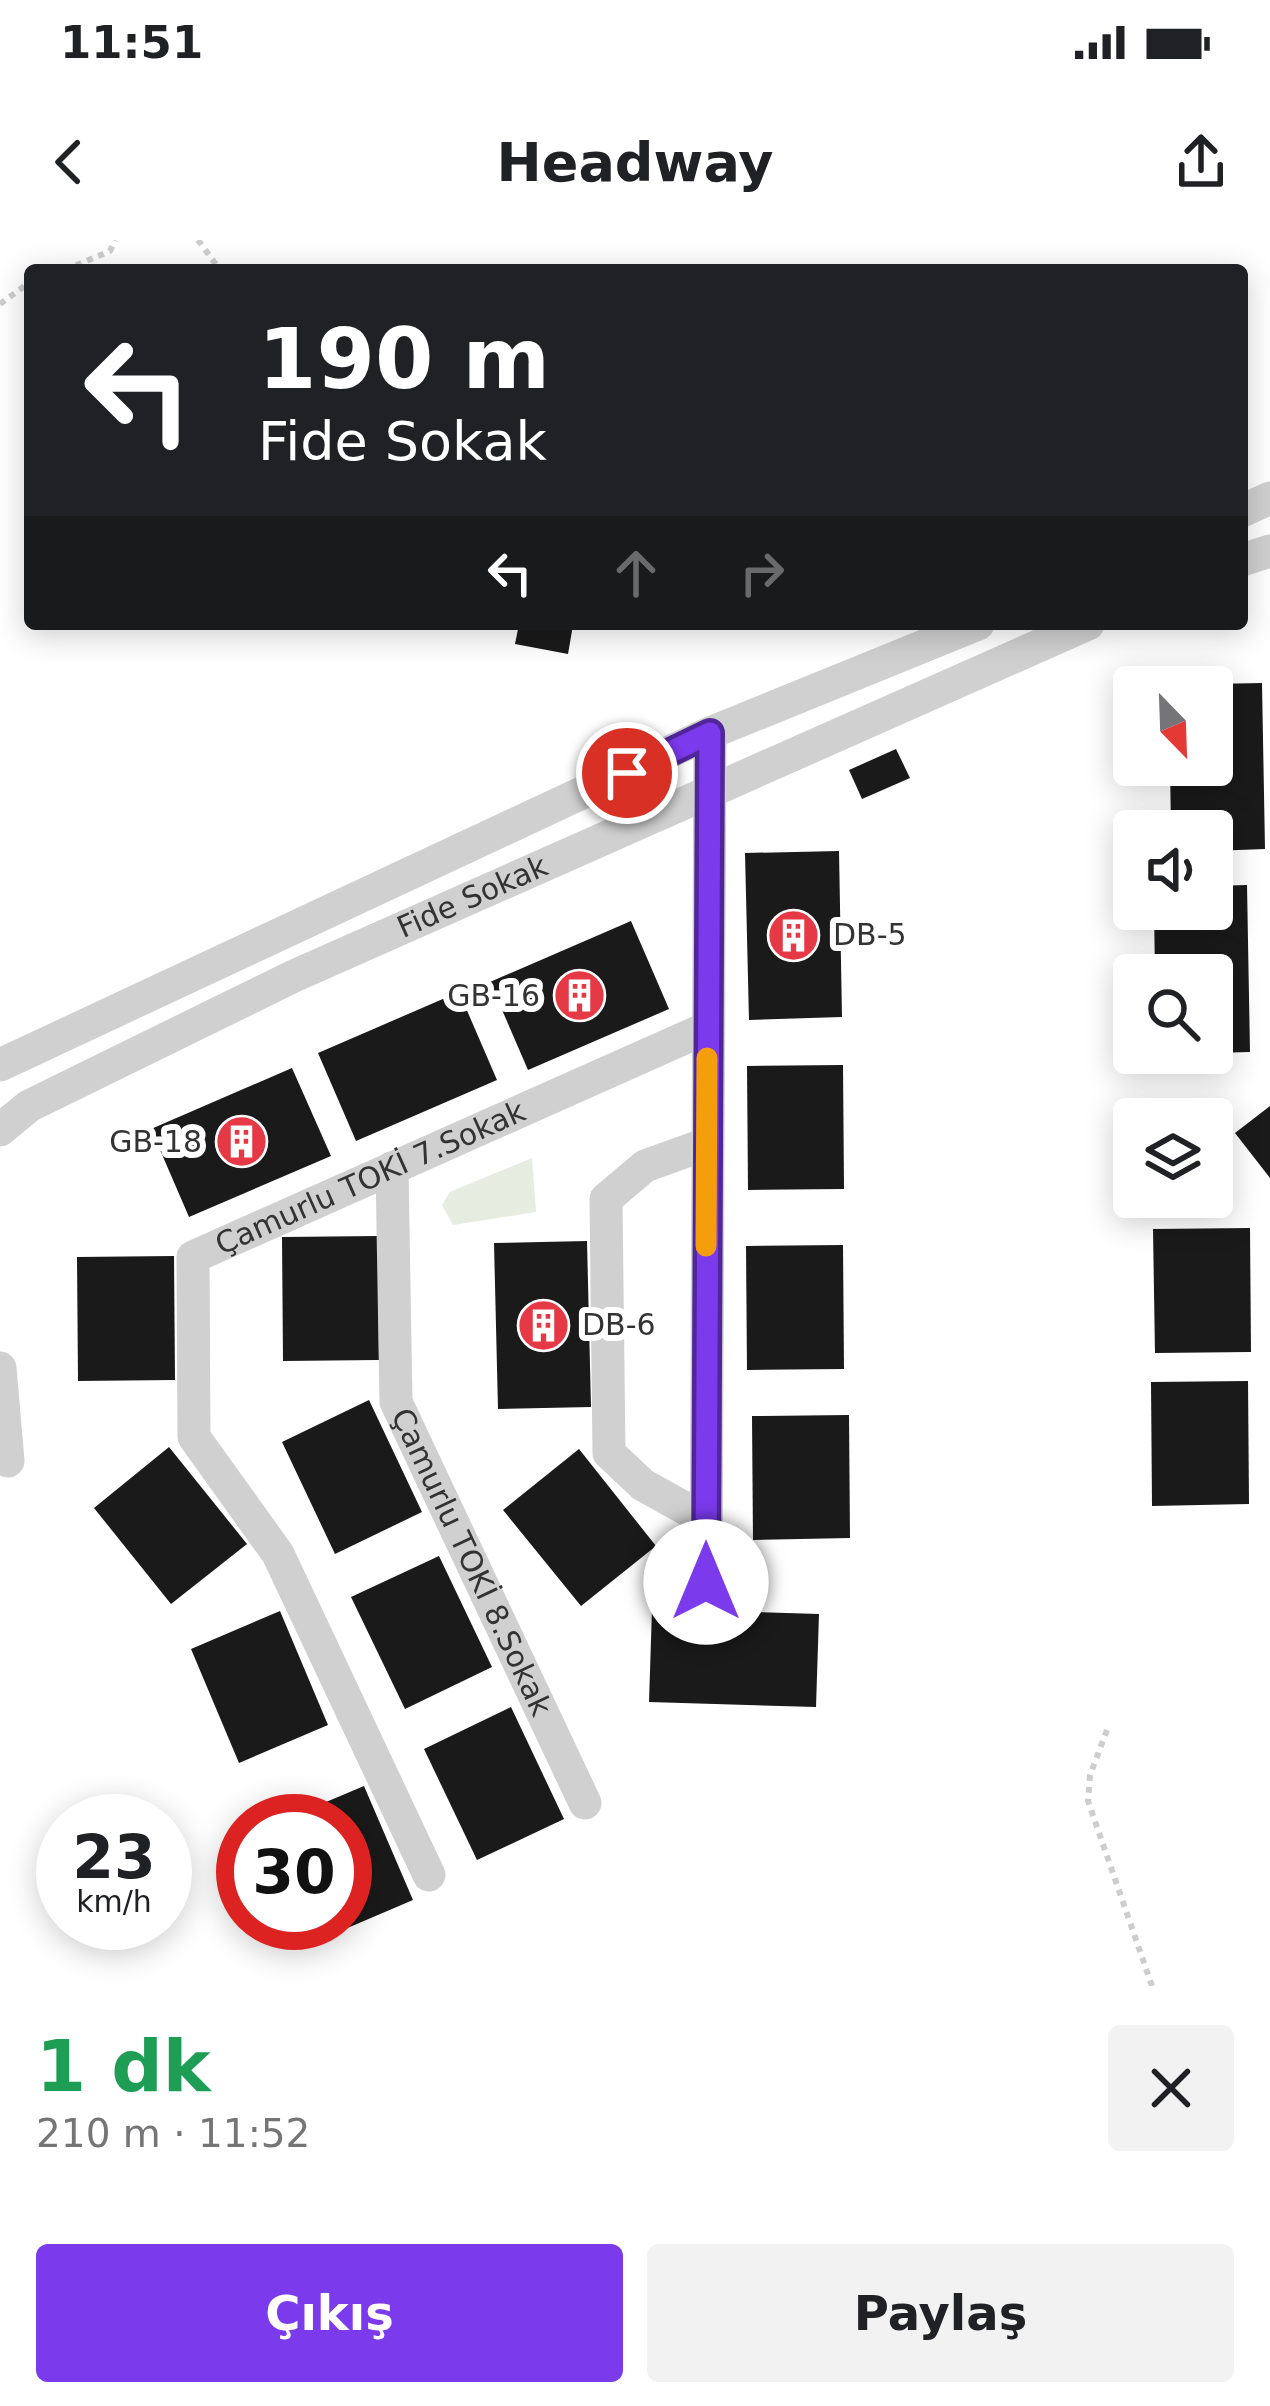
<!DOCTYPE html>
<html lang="tr">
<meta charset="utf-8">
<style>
:root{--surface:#fff;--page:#f2f2f2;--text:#202124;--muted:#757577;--accent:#7c3aed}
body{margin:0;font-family:"DejaVu Sans",sans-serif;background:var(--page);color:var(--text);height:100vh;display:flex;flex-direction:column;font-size:45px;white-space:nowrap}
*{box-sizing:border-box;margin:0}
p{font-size:39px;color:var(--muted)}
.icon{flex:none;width:66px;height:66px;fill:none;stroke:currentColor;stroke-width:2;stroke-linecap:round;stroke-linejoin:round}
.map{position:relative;height:1746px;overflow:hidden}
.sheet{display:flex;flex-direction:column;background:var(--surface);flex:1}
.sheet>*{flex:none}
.banner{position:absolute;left:24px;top:24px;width:1224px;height:366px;border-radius:12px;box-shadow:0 6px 30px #0003;background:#202124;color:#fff;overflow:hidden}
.needle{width:78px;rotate:157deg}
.buttons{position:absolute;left:1113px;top:426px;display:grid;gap:24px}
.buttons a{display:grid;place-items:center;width:120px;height:120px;border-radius:12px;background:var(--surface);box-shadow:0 6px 30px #0003;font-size:60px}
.speed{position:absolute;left:36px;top:1554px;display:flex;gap:24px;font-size:60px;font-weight:700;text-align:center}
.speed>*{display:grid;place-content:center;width:156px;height:156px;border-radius:50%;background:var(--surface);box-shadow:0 6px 30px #0003;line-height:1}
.speed small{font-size:30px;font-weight:400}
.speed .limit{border:18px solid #d22;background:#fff;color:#111}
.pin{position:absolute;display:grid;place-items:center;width:102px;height:102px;color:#fff;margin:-51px;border:6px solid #fff;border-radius:50%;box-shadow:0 3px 12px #0007}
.me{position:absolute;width:132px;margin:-66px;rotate:0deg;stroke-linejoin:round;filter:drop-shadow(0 0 9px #0008)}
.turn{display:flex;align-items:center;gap:42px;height:252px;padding:0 36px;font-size:54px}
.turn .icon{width:156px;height:156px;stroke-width:2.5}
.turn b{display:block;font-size:84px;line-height:102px}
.lanes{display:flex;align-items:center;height:114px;padding:0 36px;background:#0003;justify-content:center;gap:60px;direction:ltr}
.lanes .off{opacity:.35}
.round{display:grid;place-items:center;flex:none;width:126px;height:126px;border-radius:12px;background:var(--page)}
.head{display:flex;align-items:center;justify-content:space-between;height:204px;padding:0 36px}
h1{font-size:72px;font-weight:700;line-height:90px;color:#1e9e55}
.action{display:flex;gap:24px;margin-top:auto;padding:24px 36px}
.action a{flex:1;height:138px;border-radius:12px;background:var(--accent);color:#fff;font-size:48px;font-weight:700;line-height:138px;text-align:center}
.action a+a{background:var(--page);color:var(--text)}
.status{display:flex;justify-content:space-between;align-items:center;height:84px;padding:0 60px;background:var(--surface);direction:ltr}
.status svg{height:33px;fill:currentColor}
header{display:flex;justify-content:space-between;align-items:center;height:156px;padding:0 36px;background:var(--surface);font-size:54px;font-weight:700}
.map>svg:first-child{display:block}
</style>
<div class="status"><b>11:51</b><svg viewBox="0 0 49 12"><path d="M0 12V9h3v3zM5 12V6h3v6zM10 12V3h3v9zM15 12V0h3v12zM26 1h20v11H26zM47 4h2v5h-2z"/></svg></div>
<header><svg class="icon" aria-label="back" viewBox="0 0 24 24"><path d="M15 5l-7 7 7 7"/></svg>Headway<svg class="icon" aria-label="share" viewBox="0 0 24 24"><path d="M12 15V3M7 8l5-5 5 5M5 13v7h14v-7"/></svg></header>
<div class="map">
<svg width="1270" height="1746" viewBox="0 0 1270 1746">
<rect width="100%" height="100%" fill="#fff"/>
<polygon fill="#e6ecdf" points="532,918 536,972 453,985 442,965 450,952"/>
<g fill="#1a1a1a">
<polygon points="519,384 573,385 568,414 515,404"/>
<polygon points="1262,443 1265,609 1212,611 1212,591 1171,591 1170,525 1212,525 1212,444"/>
<polygon points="896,509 910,538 862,559 849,530"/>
<polygon points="839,611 842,777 749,780 745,613"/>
<polygon points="1247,645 1250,812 1212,813 1212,735 1155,735 1154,669 1212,669 1212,646"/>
<polygon points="631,681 669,769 528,830 490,742"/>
<polygon points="459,752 497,840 356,901 318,813"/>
<polygon points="843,825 844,949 748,950 747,826"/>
<polygon points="292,828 331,916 189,977 151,889"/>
<polygon points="1270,866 1270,938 1235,893"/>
<polygon points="1250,988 1251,1112 1155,1113 1153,989"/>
<polygon points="378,996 379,1120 283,1121 282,997"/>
<polygon points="587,1001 591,1167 498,1169 494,1003"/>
<polygon points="843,1005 844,1129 747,1130 746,1006"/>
<polygon points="174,1016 175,1140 78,1141 77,1017"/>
<polygon points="1248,1141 1249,1264 1152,1266 1151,1142"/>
<polygon points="369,1160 422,1272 335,1314 282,1202"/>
<polygon points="849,1175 850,1298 753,1300 752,1176"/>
<polygon points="169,1207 247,1304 171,1364 94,1268"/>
<polygon points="579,1209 656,1306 581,1366 503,1270"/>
<polygon points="439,1316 492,1427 405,1469 351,1357"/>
<polygon points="652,1369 819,1374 816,1467 649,1462"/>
<polygon points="280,1371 328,1485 239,1523 191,1409"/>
<polygon points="511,1467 564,1579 477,1620 424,1509"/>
<polygon points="364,1546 413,1660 324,1698 317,1683 345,1683 345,1581 281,1581"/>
</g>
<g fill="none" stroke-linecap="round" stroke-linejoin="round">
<g stroke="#cdcdcd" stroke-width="6" stroke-dasharray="6 6" stroke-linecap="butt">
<polyline points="198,0 220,30"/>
<polyline points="65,30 110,11 115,0"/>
<polyline points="0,64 30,42"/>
<polyline points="1107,1490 1090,1535 1088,1561 1152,1746"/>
</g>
<g stroke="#d0d0d0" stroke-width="33">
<polyline points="1242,271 1270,258"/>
<polyline points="1242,320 1270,311"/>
<polyline points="0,825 710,493 978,384"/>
<path id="s1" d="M0 890 29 866 294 736 1088 384"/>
<path id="s2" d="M392 928 396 1162 585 1563"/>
<polyline points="0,1128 8,1221"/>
<polyline points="706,1280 643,1245 609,1213 606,959 645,926 706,904"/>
<polyline points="706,1342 710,493"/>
<path id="s3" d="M429 1635 278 1314 194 1197 193 1017 707 788"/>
</g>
</g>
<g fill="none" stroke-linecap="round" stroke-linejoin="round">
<defs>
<polyline id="route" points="627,533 710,493 706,1342"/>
</defs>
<use href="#route" stroke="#51269a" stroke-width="30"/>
<use href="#route" stroke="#7c3aed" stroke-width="21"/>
<polyline stroke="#f59e0b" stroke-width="21" points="706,1006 707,818"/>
</g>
<defs>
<symbol id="building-disc" viewBox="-11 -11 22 22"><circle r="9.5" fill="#e63946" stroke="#fff"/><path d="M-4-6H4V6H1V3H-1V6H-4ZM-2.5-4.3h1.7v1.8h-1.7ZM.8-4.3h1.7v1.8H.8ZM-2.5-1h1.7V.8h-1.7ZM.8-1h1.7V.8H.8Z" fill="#fff"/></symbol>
</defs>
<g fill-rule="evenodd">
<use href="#building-disc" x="764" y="666" width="59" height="59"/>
<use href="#building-disc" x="550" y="726" width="59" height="59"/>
<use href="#building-disc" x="212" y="872" width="59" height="59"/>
<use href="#building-disc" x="514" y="1056" width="59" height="59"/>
</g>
<g text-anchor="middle" stroke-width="12" stroke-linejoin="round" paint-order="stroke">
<g font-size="30" fill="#333" stroke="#fff">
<text dy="10" stroke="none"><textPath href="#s1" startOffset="528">Fide Sokak</textPath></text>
<text dy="10" stroke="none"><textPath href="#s3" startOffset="873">Çamurlu TOKİ 7.Sokak</textPath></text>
<text dy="10" stroke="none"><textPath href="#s2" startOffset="411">Çamurlu TOKİ 8.Sokak</textPath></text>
</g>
<g font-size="30" fill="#333" stroke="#fff" text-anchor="start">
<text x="833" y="705">DB-5</text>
<text x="540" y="766" text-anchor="end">GB-16</text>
<text x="202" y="912" text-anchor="end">GB-18</text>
<text x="582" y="1095">DB-6</text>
</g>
</g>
</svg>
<div class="buttons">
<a><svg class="needle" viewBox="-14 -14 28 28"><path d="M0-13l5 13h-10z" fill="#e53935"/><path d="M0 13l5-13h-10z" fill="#757577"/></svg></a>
<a><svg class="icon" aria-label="sound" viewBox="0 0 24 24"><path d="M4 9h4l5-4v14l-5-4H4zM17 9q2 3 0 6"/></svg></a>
<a><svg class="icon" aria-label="search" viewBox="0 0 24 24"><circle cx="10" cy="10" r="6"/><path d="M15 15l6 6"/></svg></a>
<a><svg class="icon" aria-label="layers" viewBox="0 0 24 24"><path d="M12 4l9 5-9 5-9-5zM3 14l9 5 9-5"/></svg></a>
</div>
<div class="speed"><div>23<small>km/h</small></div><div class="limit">30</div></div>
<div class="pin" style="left:627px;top:533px;background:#d93025"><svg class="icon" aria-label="arrive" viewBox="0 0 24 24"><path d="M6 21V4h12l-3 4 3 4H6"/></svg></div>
<svg class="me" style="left:706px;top:1342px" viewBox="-20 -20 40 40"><circle r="19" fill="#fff"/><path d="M0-13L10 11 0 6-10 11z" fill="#7c3aed"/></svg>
<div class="banner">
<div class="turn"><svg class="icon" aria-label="left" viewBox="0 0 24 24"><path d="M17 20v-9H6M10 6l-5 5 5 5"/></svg><div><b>190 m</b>Fide Sokak</div></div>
<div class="lanes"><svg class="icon" aria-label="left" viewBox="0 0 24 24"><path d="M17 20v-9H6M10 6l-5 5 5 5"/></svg><svg class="icon off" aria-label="ahead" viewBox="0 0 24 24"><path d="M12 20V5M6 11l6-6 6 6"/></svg><svg class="icon off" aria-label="right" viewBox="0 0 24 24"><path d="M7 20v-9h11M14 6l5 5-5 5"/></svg></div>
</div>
</div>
<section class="sheet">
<div class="head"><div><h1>1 dk</h1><p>210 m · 11:52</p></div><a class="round"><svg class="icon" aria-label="close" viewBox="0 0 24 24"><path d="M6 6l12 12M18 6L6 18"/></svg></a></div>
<div class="action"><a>Çıkış</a><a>Paylaş</a></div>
</section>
